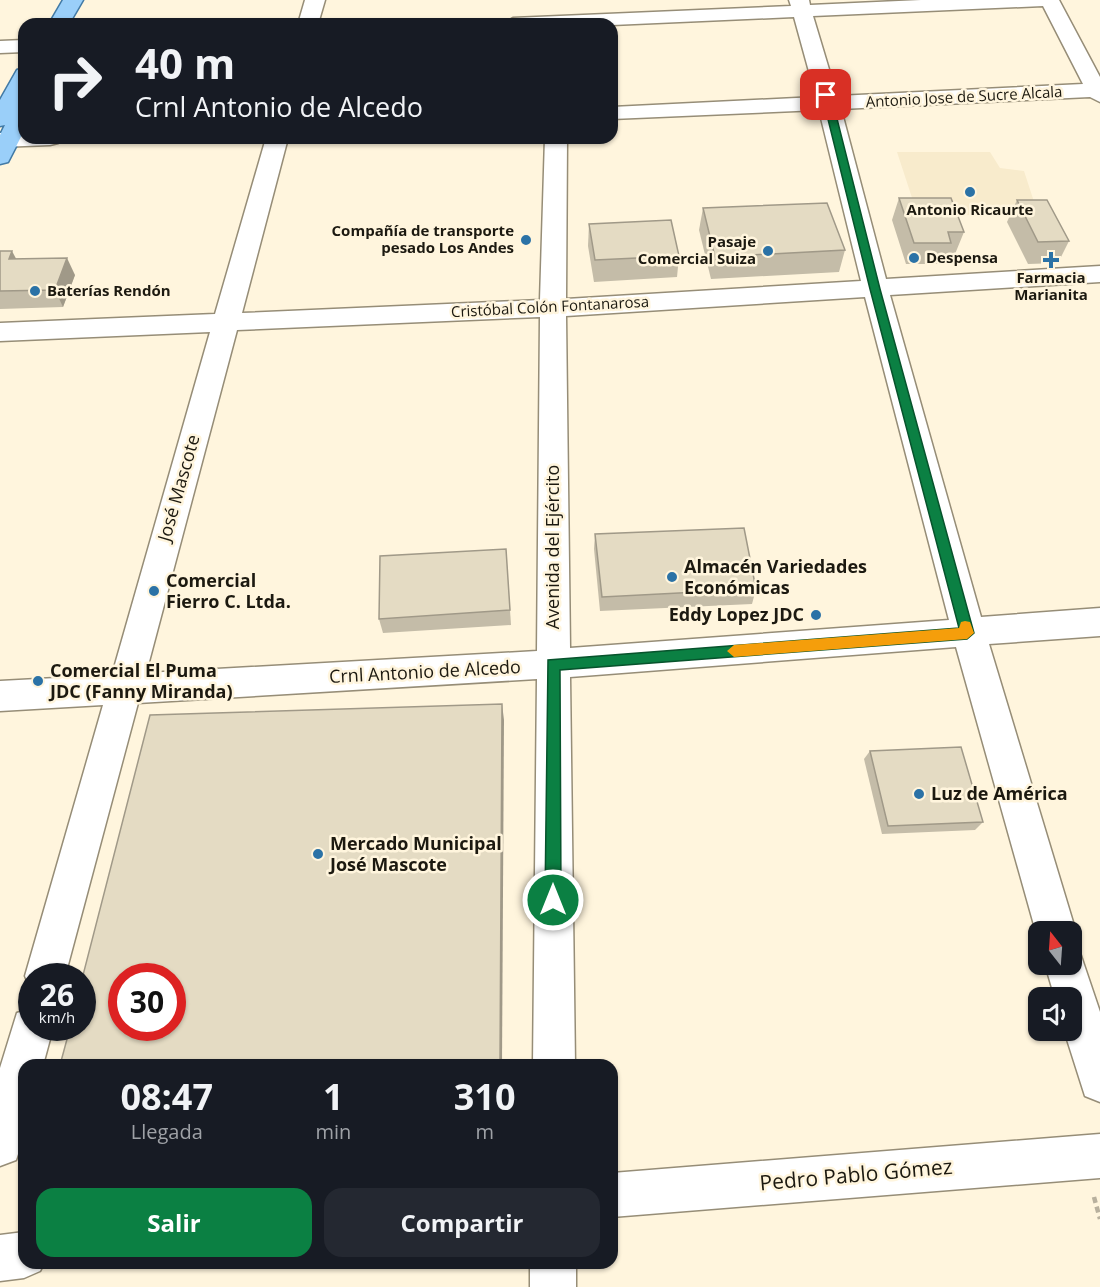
<!DOCTYPE html>
<html lang="es">
<meta charset="utf-8">
<style>
:root{--surface:#171b24;--page:#242831;--text:#f1f3f6;--muted:#9ea1a6;--accent:#0b8043}
body{margin:0;font-family:"Open Sans",sans-serif;background:var(--page);color:var(--text);height:100vh;display:flex;flex-direction:column;font-size:22px;white-space:nowrap}
*{box-sizing:border-box;margin:0}
p{font-size:20px;color:var(--muted)}
.icon{flex:none;width:33px;height:33px;fill:none;stroke:currentColor;stroke-width:2;stroke-linecap:round;stroke-linejoin:round}
.map{position:relative;flex:1;overflow:hidden}
.panel{position:absolute;left:18px;top:1059px;width:600px;height:210px;display:flex;flex-direction:column;background:var(--surface);border-radius:18px;box-shadow:0 2px 4px #0004}
.panel>*{flex:none}
.guide{position:absolute;left:18px;top:18px;width:600px;height:126px;border-radius:18px;box-shadow:0 2px 4px #0004;background:#171b24;color:var(--text);overflow:hidden}
.needle{width:39px;rotate:343deg}
.fabs{position:absolute;left:1028px;top:921px;display:grid;gap:12px}
.fabs a{display:grid;place-items:center;width:54px;height:54px;border-radius:12px;background:var(--surface);box-shadow:0 2px 4px #0004;font-size:30px}
.speed{position:absolute;left:18px;top:963px;display:flex;gap:12px;font-size:30px;font-weight:700;text-align:center}
.speed>*{display:grid;place-content:center;width:78px;height:78px;border-radius:50%;background:var(--surface);box-shadow:0 2px 4px #0004;line-height:1}
.speed small{font-size:15px;font-weight:400}
.speed .limit{border:9px solid #d22;background:#fff;color:#111}
.pin{position:absolute;display:grid;place-items:center;width:51px;height:51px;color:#fff;margin:-26px;border-radius:12px;box-shadow:0 3px 9px #0006}
.me{position:absolute;width:66px;margin:-33px;rotate:0deg;stroke-linejoin:round;filter:drop-shadow(0 0 4px #0008)}
.turn{display:flex;align-items:center;gap:21px;height:126px;padding:0 18px;font-size:27px}
.turn .icon{width:78px;height:78px;stroke-width:2.5}
.turn b{display:block;font-size:42px;line-height:51px}
.eta{display:flex;justify-content:space-evenly;align-items:center;height:102px;text-align:center}
.eta b{font-size:36px;font-weight:700;line-height:42px}
.button{display:flex;gap:12px;margin-top:auto;padding:12px 18px}
.button a{flex:1;height:69px;border-radius:18px;background:var(--accent);color:#fff;font-size:24px;font-weight:700;line-height:69px;text-align:center}
.button a+a{background:var(--page);color:var(--text)}
.map>svg:first-child{display:block}
</style>
<div class="map">
<svg width="1100" height="1287" viewBox="0 0 1100 1287">
<rect width="100%" height="100%" fill="#fff5dd"/>
<polygon fill="#f8ebcc" points="897,152 990,152 1000,168 1024,171 1038,214 918,216"/>
<g fill="none" stroke-linecap="round" stroke-linejoin="round">
<defs>
<g id="minor">
<polygon points="305,0 325,0 318,24 298,24"/>
<path d="M789 0H809L810 5 921 0H1059L1100 77V102L1090 97 841 109 886 279 1100 266V282L890 295 981 617 1100 608V636L989 644 1076 932 1071 943V932H1038V936L1036 932 956 647 570 677 575 1065H533L537 679 138 703 65 976H32L31 990 25 976 103 705 0 711V681L112 675 210 332 0 341V323L215 314 266 138H288L242 313 540 300 545 138H567L566 299 861 281 819 110 612 119V107L816 97 794 17 612 25 503 24 513 18 791 6ZM1043 6 1083 84 837 96 813 16ZM865 297 949 620 570 648 566 316ZM540 317 537 651 146 673 237 330Z"/>
<polygon points="24,40 24,52 0,53 0,41"/>
<polygon points="24,132 24,138 61,138 58,143 50,145 0,147 0,133"/>
<polygon points="1071,947 1079,950 1100,1012 1100,1102 1085,1096 1064,1030 1071,1030 1071,998 1055,998 1045,964 1071,964"/>
<polygon points="32,1008 32,1028 53,1028 43,1065 24,1065 24,1136 16,1160 0,1166 0,1068 17,1013"/>
<polygon points="1100,1134 1100,1178 612,1217 612,1173"/>
<polygon points="24,1232 24,1263 44,1263 40,1271 24,1278 0,1281 0,1235"/>
<rect x="530" y="1263" width="46" height="24"/>
</g>
<g id="major">
<polygon points="63,0 83,0 69,24 49,24"/>
<polygon points="24,68 24,94 19,105 24,104 24,131 8,162 0,164 0,135 5,125 0,126 0,100 17,70"/>
</g>
</defs>
<use href="#minor" stroke="#968d77" stroke-width="3"/>
<use href="#major" stroke="#427aa5" stroke-width="3"/>
<polyline stroke="#b8b09d" stroke-width="2" stroke-dasharray="3 2" stroke-linecap="butt" points="413,24 484,21"/>
<polyline stroke="#b8b09d" stroke-width="4.5" stroke-dasharray="6 4" stroke-linecap="butt" points="1094,1197 1100,1219"/>
<use href="#minor" fill="#fff" fill-rule="evenodd"/>
<use href="#major" fill="#9acff9" fill-rule="evenodd"/>
</g>
<g fill="#c4bca8">
<polygon points="899,198 964,232 955,254 947,254 943,264 906,264 892,220"/>
<polygon points="1017,200 1069,241 1058,263 1028,264 1007,222"/>
<polygon points="703,208 845,250 839,272 711,279 699,230"/>
<polygon points="589,224 679,256 677,277 594,282 588,246"/>
<polygon points="0,251 16,259 75,275 63,307 0,309"/>
<polygon points="595,534 756,589 752,604 600,611 594,549"/>
<polygon points="506,549 511,625 383,633 379,619"/>
<polygon points="870,751 983,822 975,830 882,834 864,759"/>
</g>
<g fill="#a09988">
<polygon points="12,251 21,268 9,259"/>
<polygon points="67,258 75,275 63,307 55,290"/>
<polygon points="502,704 504,720 502,1065 500,1065"/>
</g>
<g fill="#e4dbc3" stroke="#a09988" stroke-width="1.5" fill-rule="evenodd">
<polygon points="899,198 951,198 964,232 948,232 951,243 914,243"/>
<polygon points="1017,200 1047,200 1069,241 1038,242"/>
<polygon points="827,203 845,250 715,257 703,208"/>
<polygon points="671,220 679,256 595,260 589,224"/>
<polygon points="0,251 12,251 9,259 67,258 55,290 0,291"/>
<polygon points="744,528 756,589 602,597 595,534"/>
<polygon points="506,549 510,610 379,619 380,556"/>
<path d="M502 704 500 1065H60L70 1028H82V979L150 715ZM122 976H172V1028H122Z"/>
<polygon points="961,747 983,822 888,826 870,751"/>
</g>
<polygon fill="#0b8043" stroke="#07532c" stroke-width="1.5" points="826,92 831,95 880,289 974,633 967,639 560,670 561,900 559,906 553,908 548,906 545,900 548,660 959,628 870,289 822,95"/>
<polygon fill="#f59e0b" points="965,621 970,622 974,633 967,639 734,657 727,651 734,645 959,628 961,622"/>
<g fill="#2b72a6" stroke="#fff5dd" stroke-width="2">
<circle cx="970" cy="192" r="6"/>
<circle cx="526" cy="240" r="6"/>
<circle cx="768" cy="251" r="6"/>
<circle cx="914" cy="258" r="6"/>
<path d="M1048 251h6v6h6v6h-6v6h-6v-6h-6v-6h6z"/>
<circle cx="35" cy="291" r="6"/>
<circle cx="672" cy="577" r="6"/>
<circle cx="154" cy="591" r="6"/>
<circle cx="816" cy="615" r="6"/>
<circle cx="38" cy="681" r="6"/>
<circle cx="919" cy="794" r="6"/>
<circle cx="318" cy="854" r="6"/>
</g>
<g text-anchor="middle" stroke-width="5" stroke-linejoin="round" paint-order="stroke">
<g font-size="15" fill="#1c1910" stroke="#fff5dd">
<text transform="translate(964 97) rotate(-3)" y="5">Antonio Jose de Sucre Alcala</text>
<text transform="translate(550 307) rotate(-3)" y="5">Cristóbal Colón Fontanarosa</text>
</g>
<g font-size="15" font-weight="bold" fill="#1c1910" stroke="#fff5dd">
<text x="970" y="215">Antonio Ricaurte</text>
<text x="514" y="236" text-anchor="end">Compañía de transporte<tspan x="514" dy="17">pesado Los Andes</tspan></text>
<text x="756" y="247" text-anchor="end">Pasaje<tspan x="756" dy="17">Comercial Suiza</tspan></text>
<text x="926" y="263" text-anchor="start">Despensa</text>
<text x="1051" y="283">Farmacia<tspan x="1051" dy="17">Marianita</tspan></text>
<text x="47" y="296" text-anchor="start">Baterías Rendón</text>
</g>
<g font-size="18" fill="#1c1910" stroke="#fff5dd">
<text transform="translate(179 488) rotate(-74)" y="6">José Mascote</text>
<text transform="translate(553 547) rotate(-90)" y="6">Avenida del Ejército</text>
<text transform="translate(425 672) rotate(-3)" y="6">Crnl Antonio de Alcedo</text>
</g>
<g font-size="18" font-weight="bold" fill="#1c1910" stroke="#fff5dd" text-anchor="start">
<text x="684" y="573">Almacén Variedades<tspan x="684" dy="21">Económicas</tspan></text>
<text x="166" y="587">Comercial<tspan x="166" dy="21">Fierro C. Ltda.</tspan></text>
<text x="804" y="621" text-anchor="end">Eddy Lopez JDC</text>
<text x="50" y="677">Comercial El Puma<tspan x="50" dy="21">JDC (Fanny Miranda)</tspan></text>
<text x="931" y="800">Luz de América</text>
<text x="330" y="850">Mercado Municipal<tspan x="330" dy="21">José Mascote</tspan></text>
</g>
<g font-size="21" fill="#1c1910" stroke="#fff5dd">
<text transform="translate(856 1175) rotate(-5)" y="7">Pedro Pablo Gómez</text>
</g>
</g>
</svg>
<div class="fabs">
<a><svg class="needle" viewBox="-14 -14 28 28"><path d="M0-13l5 13h-10z" fill="#e53935"/><path d="M0 13l5-13h-10z" fill="#9ea1a6"/></svg></a>
<a><svg class="icon" aria-label="sound" viewBox="0 0 24 24"><path d="M4 9h4l5-4v14l-5-4H4zM17 9q2 3 0 6"/></svg></a>
</div>
<div class="speed"><div>26<small>km/h</small></div><div class="limit">30</div></div>
<div class="pin" style="left:826px;top:95px;background:#d93025"><svg class="icon" aria-label="arrive" viewBox="0 0 24 24"><path d="M6 21V4h12l-3 4 3 4H6"/></svg></div>
<svg class="me" style="left:553px;top:900px" viewBox="-20 -20 40 40"><circle r="17" fill="#0b8043" stroke="#fff" stroke-width="3"/><path d="M0-11L8 9 0 5-8 9z" fill="#fff"/></svg>
<div class="guide">
<div class="turn"><svg class="icon" aria-label="right" viewBox="0 0 24 24"><path d="M7 20v-9h11M14 6l5 5-5 5"/></svg><div><b>40 m</b>Crnl Antonio de Alcedo</div></div>
</div>
<section class="panel">
<div class="eta">
<div><b>08:47</b><p>Llegada</p></div>
<div><b>1</b><p>min</p></div>
<div><b>310</b><p>m</p></div>
</div>
<div class="button"><a>Salir</a><a>Compartir</a></div>
</section>
</div>
